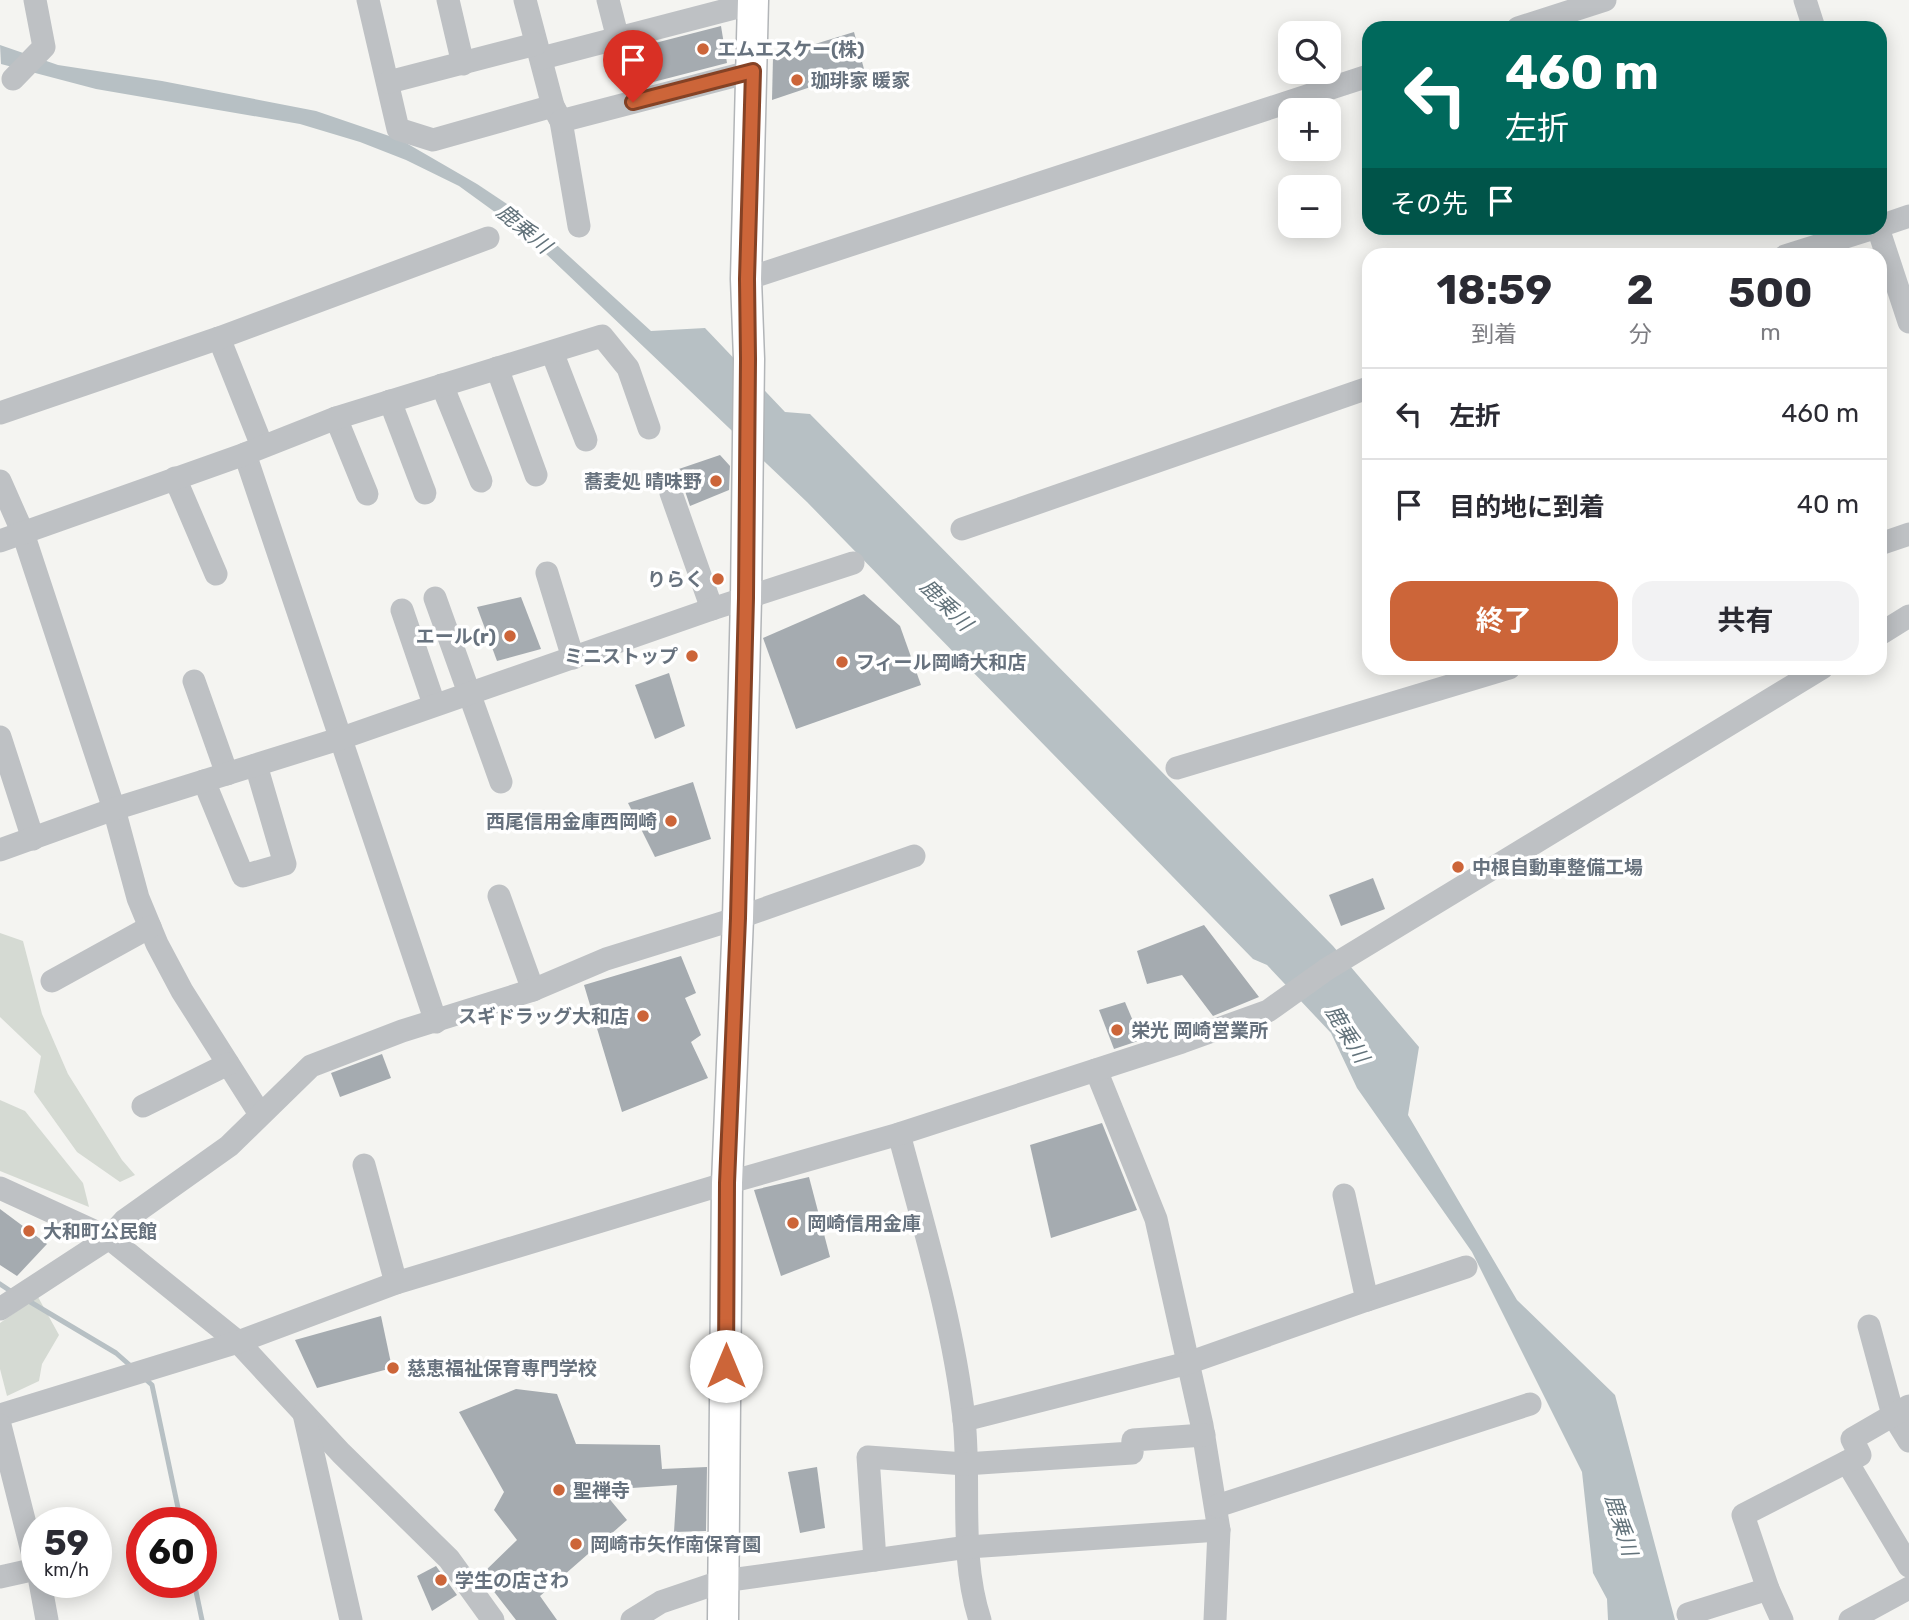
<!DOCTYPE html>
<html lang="ja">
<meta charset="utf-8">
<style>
:root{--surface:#fff;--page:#f2f2f3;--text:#2b2b33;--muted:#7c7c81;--line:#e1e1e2;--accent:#cc6539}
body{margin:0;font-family:Rubik,"Noto Sans JP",sans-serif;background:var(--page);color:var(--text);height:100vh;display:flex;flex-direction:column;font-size:26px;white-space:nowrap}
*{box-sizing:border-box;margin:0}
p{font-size:23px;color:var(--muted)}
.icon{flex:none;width:38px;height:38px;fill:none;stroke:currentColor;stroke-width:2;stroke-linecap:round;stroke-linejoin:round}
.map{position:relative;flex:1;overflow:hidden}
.sheet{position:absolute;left:1362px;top:248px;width:525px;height:427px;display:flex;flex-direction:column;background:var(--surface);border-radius:21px;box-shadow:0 4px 18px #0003}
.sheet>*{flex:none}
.banner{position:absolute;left:1362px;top:21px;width:525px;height:214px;border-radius:21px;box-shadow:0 4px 18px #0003;background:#00695c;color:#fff;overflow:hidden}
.fabs{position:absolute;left:1278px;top:21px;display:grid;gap:14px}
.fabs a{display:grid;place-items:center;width:63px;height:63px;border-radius:14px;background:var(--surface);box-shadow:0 4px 18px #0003;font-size:35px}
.speed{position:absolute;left:21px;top:1507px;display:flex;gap:14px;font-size:35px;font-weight:700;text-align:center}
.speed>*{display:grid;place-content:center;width:91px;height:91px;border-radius:50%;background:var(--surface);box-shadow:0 4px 18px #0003;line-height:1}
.speed small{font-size:18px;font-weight:400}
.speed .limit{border:10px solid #d22;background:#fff;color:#111}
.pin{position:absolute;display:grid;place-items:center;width:60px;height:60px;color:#fff;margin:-72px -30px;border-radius:50% 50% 50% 0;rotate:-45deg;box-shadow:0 0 7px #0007}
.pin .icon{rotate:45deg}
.me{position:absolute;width:77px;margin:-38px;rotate:0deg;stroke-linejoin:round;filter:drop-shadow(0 0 5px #0008)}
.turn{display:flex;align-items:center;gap:24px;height:147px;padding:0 28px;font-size:32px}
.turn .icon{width:91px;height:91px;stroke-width:2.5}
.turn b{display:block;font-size:49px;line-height:60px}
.then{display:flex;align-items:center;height:66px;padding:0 28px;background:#0003;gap:14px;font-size:26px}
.eta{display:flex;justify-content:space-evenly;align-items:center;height:119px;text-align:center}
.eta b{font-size:42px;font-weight:700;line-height:49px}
.button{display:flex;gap:14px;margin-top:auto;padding:14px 28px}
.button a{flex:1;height:80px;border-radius:21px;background:var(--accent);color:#fff;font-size:28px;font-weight:700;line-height:80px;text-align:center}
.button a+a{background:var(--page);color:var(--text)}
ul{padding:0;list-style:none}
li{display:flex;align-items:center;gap:21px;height:91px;padding:0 28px;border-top:2px solid var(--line)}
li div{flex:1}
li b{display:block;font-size:26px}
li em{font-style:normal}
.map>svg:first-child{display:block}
</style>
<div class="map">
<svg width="1909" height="1620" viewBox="0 0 1909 1620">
<rect width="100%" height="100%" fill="#f4f4f1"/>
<g fill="#d5dad3">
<polygon points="0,933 23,941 42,1014 68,1074 122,1160 135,1175 120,1182 77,1152 34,1092 41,1056 0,1017"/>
<polygon points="0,1100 25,1111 83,1183 89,1207 0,1171"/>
<polygon points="38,1297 59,1335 42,1364 39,1381 7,1396 0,1369 0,1323"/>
</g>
<polygon fill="#b7c0c4" points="0,45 58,65 162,81 316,111 401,140 477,184 525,216 651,331 705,328 785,412 810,414 1333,946 1419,1047 1408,1115 1517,1300 1615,1395 1675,1620 1608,1620 1607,1599 1593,1573 1582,1472 1472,1252 1357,1088 1331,1033 1267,965 1253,959 807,502 524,233 459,186 406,160 360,142 300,124 96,89 1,64"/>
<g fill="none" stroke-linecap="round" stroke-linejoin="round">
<g stroke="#b7c0c4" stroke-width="5">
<polyline points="0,1284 12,1292"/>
<polyline points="27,1300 116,1353 133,1368"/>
<polyline points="143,1377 152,1385 181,1522"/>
<polyline points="194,1582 202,1620"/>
</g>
</g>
<g fill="#a5abb0">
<polygon points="721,26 727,63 634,87 624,51"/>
<polygon points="854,32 864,69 772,100 773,57"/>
<polygon points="720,455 730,466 729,490 690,506 684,488 673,471"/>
<polygon points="864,594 900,626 921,685 796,729 763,638"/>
<polygon points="521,597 541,649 497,661 477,607"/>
<polygon points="669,673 685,726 655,739 635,685"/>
<polygon points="693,782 711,839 655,857 628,803"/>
<polygon points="1373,878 1385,909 1341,926 1329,895"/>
<polygon points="1204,925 1259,997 1213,1016 1182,975 1147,984 1137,951"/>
<polygon points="681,956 696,993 685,998 701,1035 691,1042 708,1078 622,1112 584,985"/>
<polygon points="1125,1002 1141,1040 1114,1049 1099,1010"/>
<polygon points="382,1054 391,1078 340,1097 331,1073"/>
<polygon points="1102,1123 1137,1210 1051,1238 1030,1145"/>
<polygon points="809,1177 830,1257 781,1276 754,1190"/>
<polygon points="0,1209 47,1244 17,1276 0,1265"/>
<polygon points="381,1316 392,1368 317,1388 295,1340"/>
<polygon points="516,1389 557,1394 576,1444 660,1445 662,1469 707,1467 706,1531 674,1532 677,1485 602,1490 627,1520 540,1596 557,1620 516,1620 481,1575 517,1540 494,1510 504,1492 459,1412"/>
<polygon points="817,1467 825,1528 800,1533 788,1472"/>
<polygon points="436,1566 457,1595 432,1611 417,1576"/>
</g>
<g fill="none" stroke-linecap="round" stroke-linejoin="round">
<defs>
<polyline id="major" points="723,1620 727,1183 738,918 746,598 749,359 746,279 753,0"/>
</defs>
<use href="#major" stroke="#b2b5b8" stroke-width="33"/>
<g stroke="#bec1c4" stroke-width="23">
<polyline points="368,0 398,129 433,140 553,106"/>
<polyline points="448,0 463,64"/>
<polyline points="525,0 553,106 561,121 579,226"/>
<polyline points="608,0 618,39"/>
<polyline points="1805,0 1814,28"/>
<polyline points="1518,28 1605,0"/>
<polyline points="542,58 753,3"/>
<polyline points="13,79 44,47 35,0"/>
<polyline points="389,82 536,44"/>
<polyline points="561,121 753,71"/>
<polyline points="1880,226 1909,216"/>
<polyline points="1878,228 1909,322"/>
<polyline points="1785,256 1874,228"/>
<polyline points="746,279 1368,76"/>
<polyline points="219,338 262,446"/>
<polyline points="552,352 586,440"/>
<polyline points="497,368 536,475"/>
<polyline points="442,385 481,481"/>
<polyline points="390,401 425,493"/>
<polyline points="0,413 219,338 488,238"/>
<polyline points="336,418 367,494"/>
<polyline points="245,454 436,1022"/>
<polyline points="175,478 216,574"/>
<polyline points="0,481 23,533 114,809 138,898 157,944 182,991 260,1114"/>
<polyline points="671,493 712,609"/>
<polyline points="962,529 1368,388"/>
<polyline points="0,541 245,454 336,418 602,336 628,368 649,428"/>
<polyline points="1880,544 1909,534"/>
<polyline points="547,573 573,658"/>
<polyline points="435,598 501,782"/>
<polyline points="402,610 434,704"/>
<polyline points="1880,634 1909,616"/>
<polyline points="194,681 227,774"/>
<polyline points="0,737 33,839"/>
<polyline points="1177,768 1509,668"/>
<polyline points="204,781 243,876 285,864 256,765"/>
<polyline points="0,850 114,809 342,738 712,609 853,563"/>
<polyline points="499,896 533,990"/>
<polyline points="52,981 150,927"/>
<polyline points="1096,1070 1156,1219 1202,1425 1219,1530 1215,1620"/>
<polyline points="143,1106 228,1064"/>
<path d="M899 1134C924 1228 953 1322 964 1419 971 1485 959 1556 980 1620"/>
<polyline points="364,1165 396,1283"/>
<polyline points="0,1188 109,1238 238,1342 341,1453 449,1559 493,1620"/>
<polyline points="1367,1300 1466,1267"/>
<polyline points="0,1309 109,1238 125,1220 229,1146 311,1066 402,1031 533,990 606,959 738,918 914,856"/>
<polyline points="1869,1326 1893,1415 1909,1441"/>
<polyline points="304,1414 351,1620"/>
<polyline points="0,1415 238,1342 396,1283 727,1183 899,1134 1182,1042 1268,1011 1327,969 1822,668"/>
<polyline points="964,1420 1188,1363 1367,1300 1344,1195"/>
<polyline points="0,1425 37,1571"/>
<polyline points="1847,1462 1909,1566"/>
<polyline points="1217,1506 1530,1404"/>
<polyline points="875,1560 868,1457 965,1464 1132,1453 1133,1440 1204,1435"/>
<polyline points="0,1577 36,1569"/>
<polyline points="40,1582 47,1620"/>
<polyline points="1688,1614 1768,1589"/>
<polyline points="632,1620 661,1602 723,1581 968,1547 1219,1530"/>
<polyline points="1782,1620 1768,1589 1743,1515 1860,1455 1852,1439 1909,1406"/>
<polyline points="1850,1620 1909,1588"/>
</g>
<use href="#major" stroke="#fff" stroke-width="30"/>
</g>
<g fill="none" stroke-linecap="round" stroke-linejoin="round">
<defs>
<polyline id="route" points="633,102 753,71 747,279 748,359 746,598 738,918 727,1183 726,1366"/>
</defs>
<use href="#route" stroke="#854225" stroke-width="18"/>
<use href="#route" stroke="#cc6539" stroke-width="12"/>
</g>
<g fill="#cc6539" stroke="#fff" stroke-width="2.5">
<circle cx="703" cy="49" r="7"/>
<circle cx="797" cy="80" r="7"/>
<circle cx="716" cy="481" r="7"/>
<circle cx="718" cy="579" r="7"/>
<circle cx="510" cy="636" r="7"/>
<circle cx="692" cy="656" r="7"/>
<circle cx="842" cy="662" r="7"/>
<circle cx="671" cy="821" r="7"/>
<circle cx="1458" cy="867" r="7"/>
<circle cx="643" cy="1016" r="7"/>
<circle cx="1117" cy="1030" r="7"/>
<circle cx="793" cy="1223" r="7"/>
<circle cx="29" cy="1231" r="7"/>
<circle cx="393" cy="1368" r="7"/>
<circle cx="559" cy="1490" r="7"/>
<circle cx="576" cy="1544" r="7"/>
<circle cx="441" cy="1580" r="7"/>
</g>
<g text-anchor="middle" stroke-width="7" stroke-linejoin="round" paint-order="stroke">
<g font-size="19" font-weight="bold" fill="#67727e" stroke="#fff" text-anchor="start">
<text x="717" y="56">エムエスケー(株)</text>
<text x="811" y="87">珈琲家 暖家</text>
<text x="702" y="488" text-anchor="end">蕎麦処 晴味野</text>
<text x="704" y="586" text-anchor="end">りらく</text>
<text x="496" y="643" text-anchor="end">エール(r)</text>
<text x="678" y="663" text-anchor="end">ミニストップ</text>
<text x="856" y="669">フィール岡崎大和店</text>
<text x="657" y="828" text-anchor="end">西尾信用金庫西岡崎</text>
<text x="1472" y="874">中根自動車整備工場</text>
<text x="629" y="1023" text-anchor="end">スギドラッグ大和店</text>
<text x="1131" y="1037">栄光 岡崎営業所</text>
<text x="807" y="1230">岡崎信用金庫</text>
<text x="43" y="1238">大和町公民館</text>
<text x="407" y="1375">慈恵福祉保育専門学校</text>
<text x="573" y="1497">聖禅寺</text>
<text x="590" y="1551">岡崎市矢作南保育園</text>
<text x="455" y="1587">学生の店さわ</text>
</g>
<g font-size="21" font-style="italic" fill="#63737b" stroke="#fff">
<text transform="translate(524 229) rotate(40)" y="7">鹿乗川</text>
<text transform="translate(946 605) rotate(45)" y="7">鹿乗川</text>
<text transform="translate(1347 1034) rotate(59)" y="7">鹿乗川</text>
<text transform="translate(1621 1525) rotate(73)" y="7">鹿乗川</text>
</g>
</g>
</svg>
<div class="fabs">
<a><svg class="icon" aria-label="search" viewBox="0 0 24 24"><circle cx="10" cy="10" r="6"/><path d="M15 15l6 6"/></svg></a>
<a>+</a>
<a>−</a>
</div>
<div class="speed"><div>59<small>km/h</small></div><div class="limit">60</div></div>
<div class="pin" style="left:633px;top:102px;background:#d93025"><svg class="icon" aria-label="arrive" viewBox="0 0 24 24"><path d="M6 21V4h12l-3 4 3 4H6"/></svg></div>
<svg class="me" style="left:726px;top:1366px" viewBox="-20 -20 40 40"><circle r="19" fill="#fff"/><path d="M0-13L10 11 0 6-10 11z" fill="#cc6539"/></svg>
<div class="banner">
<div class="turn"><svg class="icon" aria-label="left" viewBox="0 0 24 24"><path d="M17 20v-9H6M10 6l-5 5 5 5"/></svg><div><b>460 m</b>左折</div></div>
<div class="then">その先<svg class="icon" aria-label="arrive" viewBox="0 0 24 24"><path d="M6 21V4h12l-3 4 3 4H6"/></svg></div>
</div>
<section class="sheet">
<div class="eta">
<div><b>18:59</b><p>到着</p></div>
<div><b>2</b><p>分</p></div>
<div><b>500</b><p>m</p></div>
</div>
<ul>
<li><svg class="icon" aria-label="left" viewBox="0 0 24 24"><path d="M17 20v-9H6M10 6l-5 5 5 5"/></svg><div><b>左折</b></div><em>460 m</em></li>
<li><svg class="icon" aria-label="arrive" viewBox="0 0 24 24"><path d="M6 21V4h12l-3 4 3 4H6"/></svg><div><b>目的地に到着</b></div><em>40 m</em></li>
</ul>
<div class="button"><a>終了</a><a>共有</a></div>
</section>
</div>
